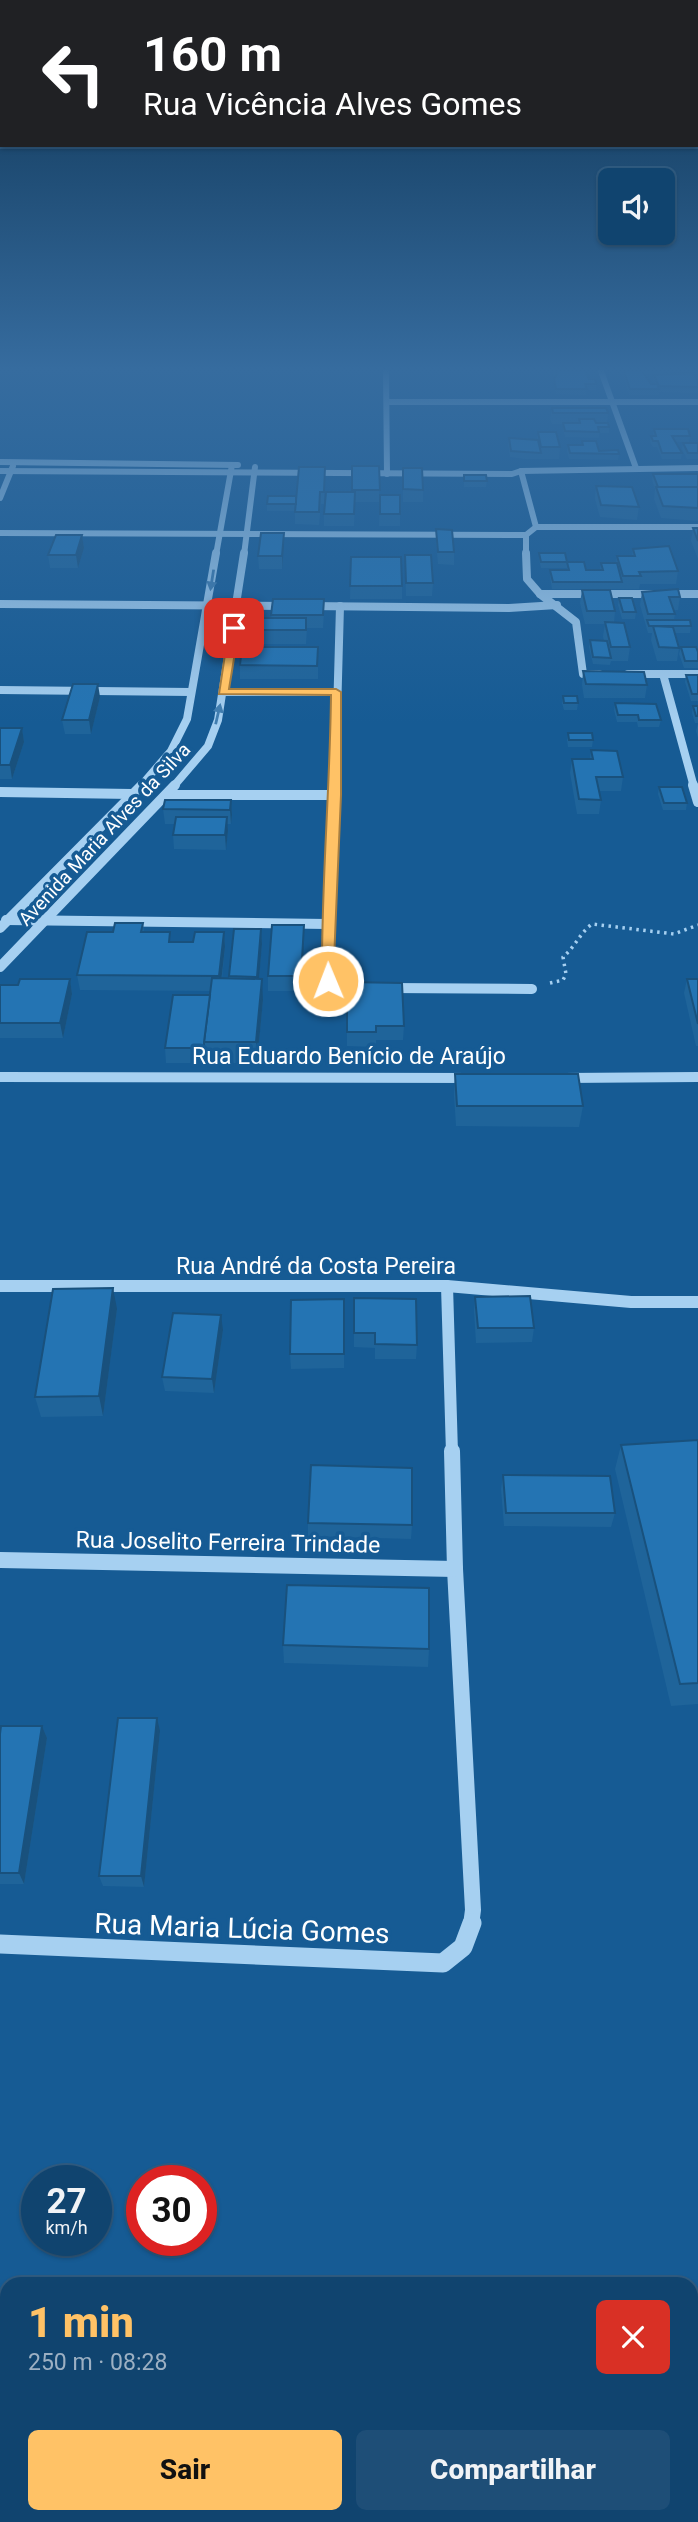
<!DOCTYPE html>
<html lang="pt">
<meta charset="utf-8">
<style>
:root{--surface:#10446f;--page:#1e4e77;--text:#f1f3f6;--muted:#9cb0c3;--line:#305c82;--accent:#ffc266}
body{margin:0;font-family:Roboto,sans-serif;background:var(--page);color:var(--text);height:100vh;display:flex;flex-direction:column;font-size:26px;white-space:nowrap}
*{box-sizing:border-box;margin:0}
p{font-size:23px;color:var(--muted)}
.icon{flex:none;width:38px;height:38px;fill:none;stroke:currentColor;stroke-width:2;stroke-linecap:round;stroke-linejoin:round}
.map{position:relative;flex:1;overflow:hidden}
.details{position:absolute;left:0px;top:2277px;width:698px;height:247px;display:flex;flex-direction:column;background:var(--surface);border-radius:21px 21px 0 0;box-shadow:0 2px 5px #0004,0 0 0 2px var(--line)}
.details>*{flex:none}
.hud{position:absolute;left:0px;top:0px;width:698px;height:147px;box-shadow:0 2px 5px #0004,0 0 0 2px var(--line);background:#202124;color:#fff;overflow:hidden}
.tools{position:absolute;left:598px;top:168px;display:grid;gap:14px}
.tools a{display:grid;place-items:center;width:77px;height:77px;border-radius:10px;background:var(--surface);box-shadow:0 2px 5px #0004,0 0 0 2px var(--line);font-size:35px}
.speed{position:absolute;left:21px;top:2165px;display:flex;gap:14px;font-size:35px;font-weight:700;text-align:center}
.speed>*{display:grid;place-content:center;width:91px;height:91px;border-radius:50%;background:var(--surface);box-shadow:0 2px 5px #0004,0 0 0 2px var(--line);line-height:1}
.speed small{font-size:18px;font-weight:400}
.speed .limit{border:10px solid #d22;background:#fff;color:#111}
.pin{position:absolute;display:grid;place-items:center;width:60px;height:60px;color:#fff;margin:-30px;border-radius:14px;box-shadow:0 4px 10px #0006}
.me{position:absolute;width:77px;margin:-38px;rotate:359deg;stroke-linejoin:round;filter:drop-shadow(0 0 5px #0008)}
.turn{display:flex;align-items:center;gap:24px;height:147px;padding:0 28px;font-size:32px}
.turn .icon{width:91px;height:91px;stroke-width:2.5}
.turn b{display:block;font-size:49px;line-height:60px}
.round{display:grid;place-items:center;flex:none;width:74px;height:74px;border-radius:10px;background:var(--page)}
.headline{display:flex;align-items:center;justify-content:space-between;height:119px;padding:0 28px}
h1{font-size:42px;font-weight:800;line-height:52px;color:var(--accent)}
.primary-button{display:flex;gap:14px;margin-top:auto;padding:14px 28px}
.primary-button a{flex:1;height:80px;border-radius:10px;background:var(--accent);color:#111;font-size:28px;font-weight:800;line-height:80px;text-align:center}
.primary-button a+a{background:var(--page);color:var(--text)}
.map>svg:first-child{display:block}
</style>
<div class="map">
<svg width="698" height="2522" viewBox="0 0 698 2522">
<rect width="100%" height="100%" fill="#165b94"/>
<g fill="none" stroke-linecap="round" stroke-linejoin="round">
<g stroke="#99cdf4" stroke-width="16">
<polyline points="691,2377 698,2375"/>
<polyline points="0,2440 7,2447"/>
<polyline points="69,2516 74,2522"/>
<polyline points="187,2522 203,2516"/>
</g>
<path stroke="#a6d0f1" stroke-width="3.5" stroke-dasharray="2.5 4.5" stroke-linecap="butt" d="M550 983 563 980 566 974 563 957C576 946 579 934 592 924L674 934 698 925"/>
<g stroke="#a6d0f1" stroke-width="6">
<polyline points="386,371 387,474"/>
<polyline points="601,371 636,468"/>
<polyline points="388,402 698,402"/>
<polyline points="0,462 238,465"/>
<polyline points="0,471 512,474 521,471 698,468"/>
<polyline points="521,471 536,527 526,535 526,555"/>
<polyline points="0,498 13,466"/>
<polyline points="536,527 698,527"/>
<polyline points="0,533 526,535"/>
<polyline points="216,555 232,465"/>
<polyline points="244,555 255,467"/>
</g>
<g stroke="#a6d0f1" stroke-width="8">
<polyline points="526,553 527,579 540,594 576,622 583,674 599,674"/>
<polyline points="540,594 698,594"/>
<polyline points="0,604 287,606"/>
<polyline points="308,606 509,608 557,605"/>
<polyline points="628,674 698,674"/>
<polyline points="663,674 694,787"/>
<polyline points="0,690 191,692"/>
<polyline points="223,692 336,692"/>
<polyline points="140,787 171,751 187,719 216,553"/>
<polyline points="173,787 208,746 218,720 244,553"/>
<polyline points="335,787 340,606"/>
</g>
<g stroke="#a6d0f1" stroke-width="10">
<polyline points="335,785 327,924 328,981 336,988 363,988"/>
<polyline points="693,785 698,802"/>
<polyline points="0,792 132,794"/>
<polyline points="166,795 335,795"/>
<polyline points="6,920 327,924"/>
<polyline points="0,928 142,785"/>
<polyline points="0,967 175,785"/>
<polyline points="389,988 532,989"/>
<polyline points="0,1077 472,1078"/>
<polyline points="564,1078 698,1077"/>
</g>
<g stroke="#a6d0f1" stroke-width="12">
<polyline points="0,1286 447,1286 631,1302 698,1302"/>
<polyline points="447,1286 452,1453"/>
</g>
<g stroke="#a6d0f1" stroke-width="16">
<polyline points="452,1451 455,1569 473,1910 471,1925"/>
<polyline points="0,1560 455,1569"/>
</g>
<polyline stroke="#a6d0f1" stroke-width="19" points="0,1944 443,1963 463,1947 472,1923"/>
</g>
<g fill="#1f649a">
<polygon points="553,371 585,371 589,379 596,384 596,390 586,390 586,395 556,394 554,385 555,377"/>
<polygon points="622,371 664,371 663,374 645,374 651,384 655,384 653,381 654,375 692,373 692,371 698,371 698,393 659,392 659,395 629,395"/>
<polygon points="552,408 608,413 607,423 609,427 609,433 599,433 599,438 565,437 563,429 563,424 552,424 550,419"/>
<polygon points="654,429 690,436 689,442 675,442 682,453 681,459 662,459 657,447 653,447 650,442 651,436 653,436"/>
<polygon points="538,432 560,447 559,459 525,459 510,457 508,444 509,438 537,440"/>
<polygon points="582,441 599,451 619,454 618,460 569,459 567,451 568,445 582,445"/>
<polygon points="683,443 698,443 698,459 687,459 682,449"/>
<polygon points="352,466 379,466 379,502 355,502 354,526 324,526 324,514 352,492"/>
<polygon points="403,468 423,490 423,502 403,502"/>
<polygon points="653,474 698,474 698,521 661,518 654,499 655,489 652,480"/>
<polygon points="464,475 487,481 486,487 464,487"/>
<polygon points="325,479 324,504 321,504 319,525 295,524 295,511 267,511 267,504 296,496"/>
<polygon points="596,486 639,507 637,520 600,517 595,499"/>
<polygon points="380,495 400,514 400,526 379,526"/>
<polygon points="693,528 698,528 698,559 691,541"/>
<polygon points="436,529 454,552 454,565 438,564 436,542"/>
<polygon points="284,533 284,546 282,569 259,569 258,556"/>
<polygon points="82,535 84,548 78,568 50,568 48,555"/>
<polygon points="633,549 678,571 676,584 640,584 639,589 552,589 550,576 550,570 567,570 567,568 541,568 539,559 539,553 567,562 586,570 600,570 601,563 616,563 617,556 632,556"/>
<polygon points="405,555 433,583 432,596 406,596"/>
<polygon points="351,557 402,586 402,599 350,599"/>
<polygon points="582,590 615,611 614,622 630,647 628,661 611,661 610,665 593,664 589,647 590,640 604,641 603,636 605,624 585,624 580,603"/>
<polygon points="642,592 680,597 678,610 674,610 675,614 674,620 691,626 690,633 675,633 679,648 677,661 657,661 651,640 652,633 648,633 640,605"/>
<polygon points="619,598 636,612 635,619 622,619 618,605"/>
<polygon points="324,612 323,628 307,628 306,644 252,644 251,630 272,618 271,615"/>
<polygon points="318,647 318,679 240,679 240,665"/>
<polygon points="681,647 698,652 698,668 684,668 679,654"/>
<polygon points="583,671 647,685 645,698 584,698 582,685"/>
<polygon points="686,675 698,675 698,701 691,701 685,682"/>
<polygon points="563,696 578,703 577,710 564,710 562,703"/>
<polygon points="100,697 91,734 65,734 62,720"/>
<polygon points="615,703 661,720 659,727 638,727 637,722 617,722 614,710"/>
<polygon points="693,706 698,706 698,738 696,731 698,723 695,723 692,713"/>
<polygon points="0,728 22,728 24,742 12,779 0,779"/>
<polygon points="568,733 593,740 592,747 568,747 567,740"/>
<polygon points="591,750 623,777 621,791 599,791 601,800 599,814 577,814 570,773 572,759 590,759"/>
<polygon points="659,787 687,803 686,810 663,810 658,794"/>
<polygon points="231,800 232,815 231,824 227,824 228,831 226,850 174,849 173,835 174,824 165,824 163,809"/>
<polygon points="143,923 144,932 171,942 193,942 224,932 225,947 222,979 229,979 229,976 261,929 262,944 259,979 263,1000 257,1063 166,1063 165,1048 210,995 210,991 80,990 77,975 113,932"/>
<polygon points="304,940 301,991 268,991 268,976"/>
<polygon points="70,979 72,994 63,1038 0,1038 0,985 18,985"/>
<polygon points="687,979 698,979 698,1046 696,1046 684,993"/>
<polygon points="347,982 404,1026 403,1040 376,1040 376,1047 347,1046"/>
<polygon points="455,1074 583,1106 579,1127 456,1126 454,1095"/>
<polygon points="475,1297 534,1328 532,1342 476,1343 474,1311"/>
<polygon points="354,1298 417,1345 416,1359 375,1359 375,1348 354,1347"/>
<polygon points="344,1299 344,1368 291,1369 290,1354"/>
<polygon points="117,1309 103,1416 41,1417 35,1397"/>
<polygon points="223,1330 214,1393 165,1391 162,1377"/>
<polygon points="698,1440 698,1704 671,1706 615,1469 621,1445"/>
<polygon points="503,1475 615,1513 611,1527 504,1526 501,1489"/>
<polygon points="308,1523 412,1525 411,1539 308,1536"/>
<polygon points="283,1645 429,1649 428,1667 284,1663"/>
<polygon points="42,1726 47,1738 24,1884 0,1884 0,1734"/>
<polygon points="160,1731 144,1887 103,1886 99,1876"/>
</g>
<g fill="#19517d">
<polygon points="284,533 284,546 282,569 282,556"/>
<polygon points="82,535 84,548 78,568 76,555"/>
<polygon points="98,684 100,697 91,734 89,720"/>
<polygon points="22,728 24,742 12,779 10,765"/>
<polygon points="231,800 232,815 231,824 230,810"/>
<polygon points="227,817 228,831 226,850 225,835"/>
<polygon points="304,925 304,940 301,991 301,976"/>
<polygon points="261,929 262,944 258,991 257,977"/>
<polygon points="224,932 225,947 220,991 219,976"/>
<polygon points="70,979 72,994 63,1038 60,1023"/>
<polygon points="262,979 263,1000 257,1063 256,1042"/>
<polygon points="113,1288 117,1309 103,1416 99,1396"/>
<polygon points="221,1315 223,1330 214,1393 212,1379"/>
<polygon points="157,1718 160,1731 144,1887 141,1876"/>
<polygon points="42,1726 47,1738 24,1884 19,1873"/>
</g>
<g fill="#2474b3" stroke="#19517d" stroke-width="2">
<polygon points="556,371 585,371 589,379 595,379 596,384 585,384 587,389 556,389 554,379 557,374"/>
<polygon points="624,371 642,371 651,384 658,384 654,375 694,373 698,383 698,387 658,386 659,389 630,389"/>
<polygon points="552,408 606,408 608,413 553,413"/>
<polygon points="579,419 594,419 596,423 608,423 609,427 598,427 599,432 565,431 563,423 580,423"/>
<polygon points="654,429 688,429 690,436 672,436 682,453 662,453 658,441 653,441 651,436 656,436"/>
<polygon points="538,432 556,432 560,447 541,447"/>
<polygon points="509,438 538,440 541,453 525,452 511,451"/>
<polygon points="582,441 596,441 599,451 618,450 619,454 570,453 568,445 583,445"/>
<polygon points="683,443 698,443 698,453 688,453"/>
<polygon points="352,466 379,466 380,490 352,490"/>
<polygon points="299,467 325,467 324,492 320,492 319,512 295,512"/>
<polygon points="403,468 422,468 423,490 403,489"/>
<polygon points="653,474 698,474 698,487 658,487"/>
<polygon points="464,475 486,475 487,481 464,481"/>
<polygon points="596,486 632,487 639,507 601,505"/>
<polygon points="656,487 698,487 698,508 663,506"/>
<polygon points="326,492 355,492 354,514 324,514"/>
<rect x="380" y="495" width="20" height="19"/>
<polygon points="268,496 296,496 296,504 267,504"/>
<polygon points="693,528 698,528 698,541"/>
<polygon points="436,529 452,530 454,552 438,552"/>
<polygon points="261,533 284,533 282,556 258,556"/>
<polygon points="56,535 82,535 76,555 48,555"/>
<polygon points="669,546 678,571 639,572 641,576 623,576 617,556 635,556 633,549"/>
<polygon points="539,553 565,553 567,562 584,562 586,570 603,570 601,563 617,563 622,582 553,582 550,570 569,570 567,562 541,562"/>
<polygon points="405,555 431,555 433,583 406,583"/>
<polygon points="351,557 401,557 402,586 350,586"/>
<polygon points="678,589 680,597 669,597 675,614 648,614 642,592"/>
<polygon points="582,590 610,590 615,611 587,611"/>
<polygon points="619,598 632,598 636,612 623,612"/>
<polygon points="273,599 324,599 323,615 271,615"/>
<polygon points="253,618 306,618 306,630 251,630"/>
<polygon points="647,620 690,620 691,626 649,626"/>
<polygon points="605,622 624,623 630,647 611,647"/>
<polygon points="653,626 673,627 679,648 659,647"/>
<polygon points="590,640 607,641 611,658 593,657"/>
<polygon points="242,647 318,647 317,666 240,665"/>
<polygon points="681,647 696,647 698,652 698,661 685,661"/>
<polygon points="583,671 644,672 647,685 586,684"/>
<polygon points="686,675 698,675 698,694 692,694"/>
<polygon points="73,684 98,684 89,720 62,720"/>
<polygon points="563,696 577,696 578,703 564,703"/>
<polygon points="615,703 656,704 661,720 639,720 638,715 618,715"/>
<polygon points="693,706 698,706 698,716 696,716"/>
<polygon points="0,728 22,728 10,765 0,765"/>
<polygon points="568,733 592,733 593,740 569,740"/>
<polygon points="591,750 617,751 623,777 596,777 601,800 579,799 572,759 593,759"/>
<polygon points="659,787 682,787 687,803 664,803"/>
<polygon points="165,800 231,800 230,810 163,809"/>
<polygon points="176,817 227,817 225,835 173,835"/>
<polygon points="115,923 143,923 141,932 170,932 169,942 193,942 195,932 224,932 219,976 77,975 87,932 113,932"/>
<polygon points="272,925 304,925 301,976 268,976"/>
<polygon points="234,929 261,929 257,977 229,976"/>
<polygon points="212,978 262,979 256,1042 204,1042"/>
<polygon points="20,979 70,979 60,1023 0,1023 0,985 18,985"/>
<polygon points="687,979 698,979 698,1024"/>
<polygon points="347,982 402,983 404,1026 376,1026 376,1032 347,1032"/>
<polygon points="173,995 210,995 204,1042 204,1048 165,1048"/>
<polygon points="455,1074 578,1074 583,1106 457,1106"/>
<polygon points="113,1288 99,1396 35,1397 53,1289"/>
<polygon points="530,1296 534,1328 478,1328 475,1297"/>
<polygon points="354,1298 416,1299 417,1345 375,1344 375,1333 354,1333"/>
<polygon points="344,1299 344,1354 290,1354 291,1300"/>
<polygon points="173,1313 221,1315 212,1379 162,1377"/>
<polygon points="698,1440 698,1683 680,1684 621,1445"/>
<polygon points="311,1465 412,1468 412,1525 308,1523"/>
<polygon points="503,1475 610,1476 615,1513 506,1513"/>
<polygon points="287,1585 429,1588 429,1649 283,1645"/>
<polygon points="118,1718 157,1718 141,1876 99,1876"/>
<polygon points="1,1726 42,1726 19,1873 0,1873 0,1734"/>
</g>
<defs><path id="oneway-solid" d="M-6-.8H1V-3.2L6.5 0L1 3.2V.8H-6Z" transform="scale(1.75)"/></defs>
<g fill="#417eb0">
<use href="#oneway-solid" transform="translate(212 580) rotate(99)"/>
<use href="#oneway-solid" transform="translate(218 714) rotate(-77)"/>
</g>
<linearGradient id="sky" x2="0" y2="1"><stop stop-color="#0c3251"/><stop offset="0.51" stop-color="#366c9f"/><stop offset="1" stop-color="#366c9f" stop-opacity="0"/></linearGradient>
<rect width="698" height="724" fill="url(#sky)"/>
<path fill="#ffc266" stroke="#a67e42" stroke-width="2" d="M234 625 239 628 229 689H336L341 692V795L333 984H324L322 981C321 886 330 791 331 695L219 694 229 628Z"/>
<g text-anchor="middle" stroke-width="7" stroke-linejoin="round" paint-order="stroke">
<g font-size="19" fill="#fff" stroke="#165b94">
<text transform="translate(104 834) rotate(-47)" y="7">Avenida Maria Alves da Silva</text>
</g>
<g font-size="23" fill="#fff" stroke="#165b94">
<text x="349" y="1064">Rua Eduardo Benício de Araújo</text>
<text x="316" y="1274">Rua André da Costa Pereira</text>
<text transform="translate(228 1542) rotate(1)" y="8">Rua Joselito Ferreira Trindade</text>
</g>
<g font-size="28" fill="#fff" stroke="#165b94">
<text transform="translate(242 1928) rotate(2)" y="10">Rua Maria Lúcia Gomes</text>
</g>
</g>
</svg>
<div class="tools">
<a><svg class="icon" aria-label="sound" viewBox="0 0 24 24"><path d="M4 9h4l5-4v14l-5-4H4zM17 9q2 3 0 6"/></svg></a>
</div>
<div class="speed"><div>27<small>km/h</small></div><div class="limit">30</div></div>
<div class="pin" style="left:234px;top:628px;background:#d93025"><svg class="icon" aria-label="arrive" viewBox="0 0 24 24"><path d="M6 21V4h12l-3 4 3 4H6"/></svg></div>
<svg class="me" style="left:328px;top:981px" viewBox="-20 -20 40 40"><circle r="17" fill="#ffc266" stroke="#fff" stroke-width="3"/><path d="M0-11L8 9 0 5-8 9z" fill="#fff"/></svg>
<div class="hud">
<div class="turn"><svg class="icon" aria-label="left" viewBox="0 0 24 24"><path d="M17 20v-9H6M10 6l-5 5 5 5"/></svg><div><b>160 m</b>Rua Vicência Alves Gomes</div></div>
</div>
<section class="details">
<div class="headline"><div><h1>1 min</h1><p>250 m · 08:28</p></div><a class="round" style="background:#d93025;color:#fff"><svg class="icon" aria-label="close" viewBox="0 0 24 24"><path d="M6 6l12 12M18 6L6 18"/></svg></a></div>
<div class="primary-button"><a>Sair</a><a>Compartilhar</a></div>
</section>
</div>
